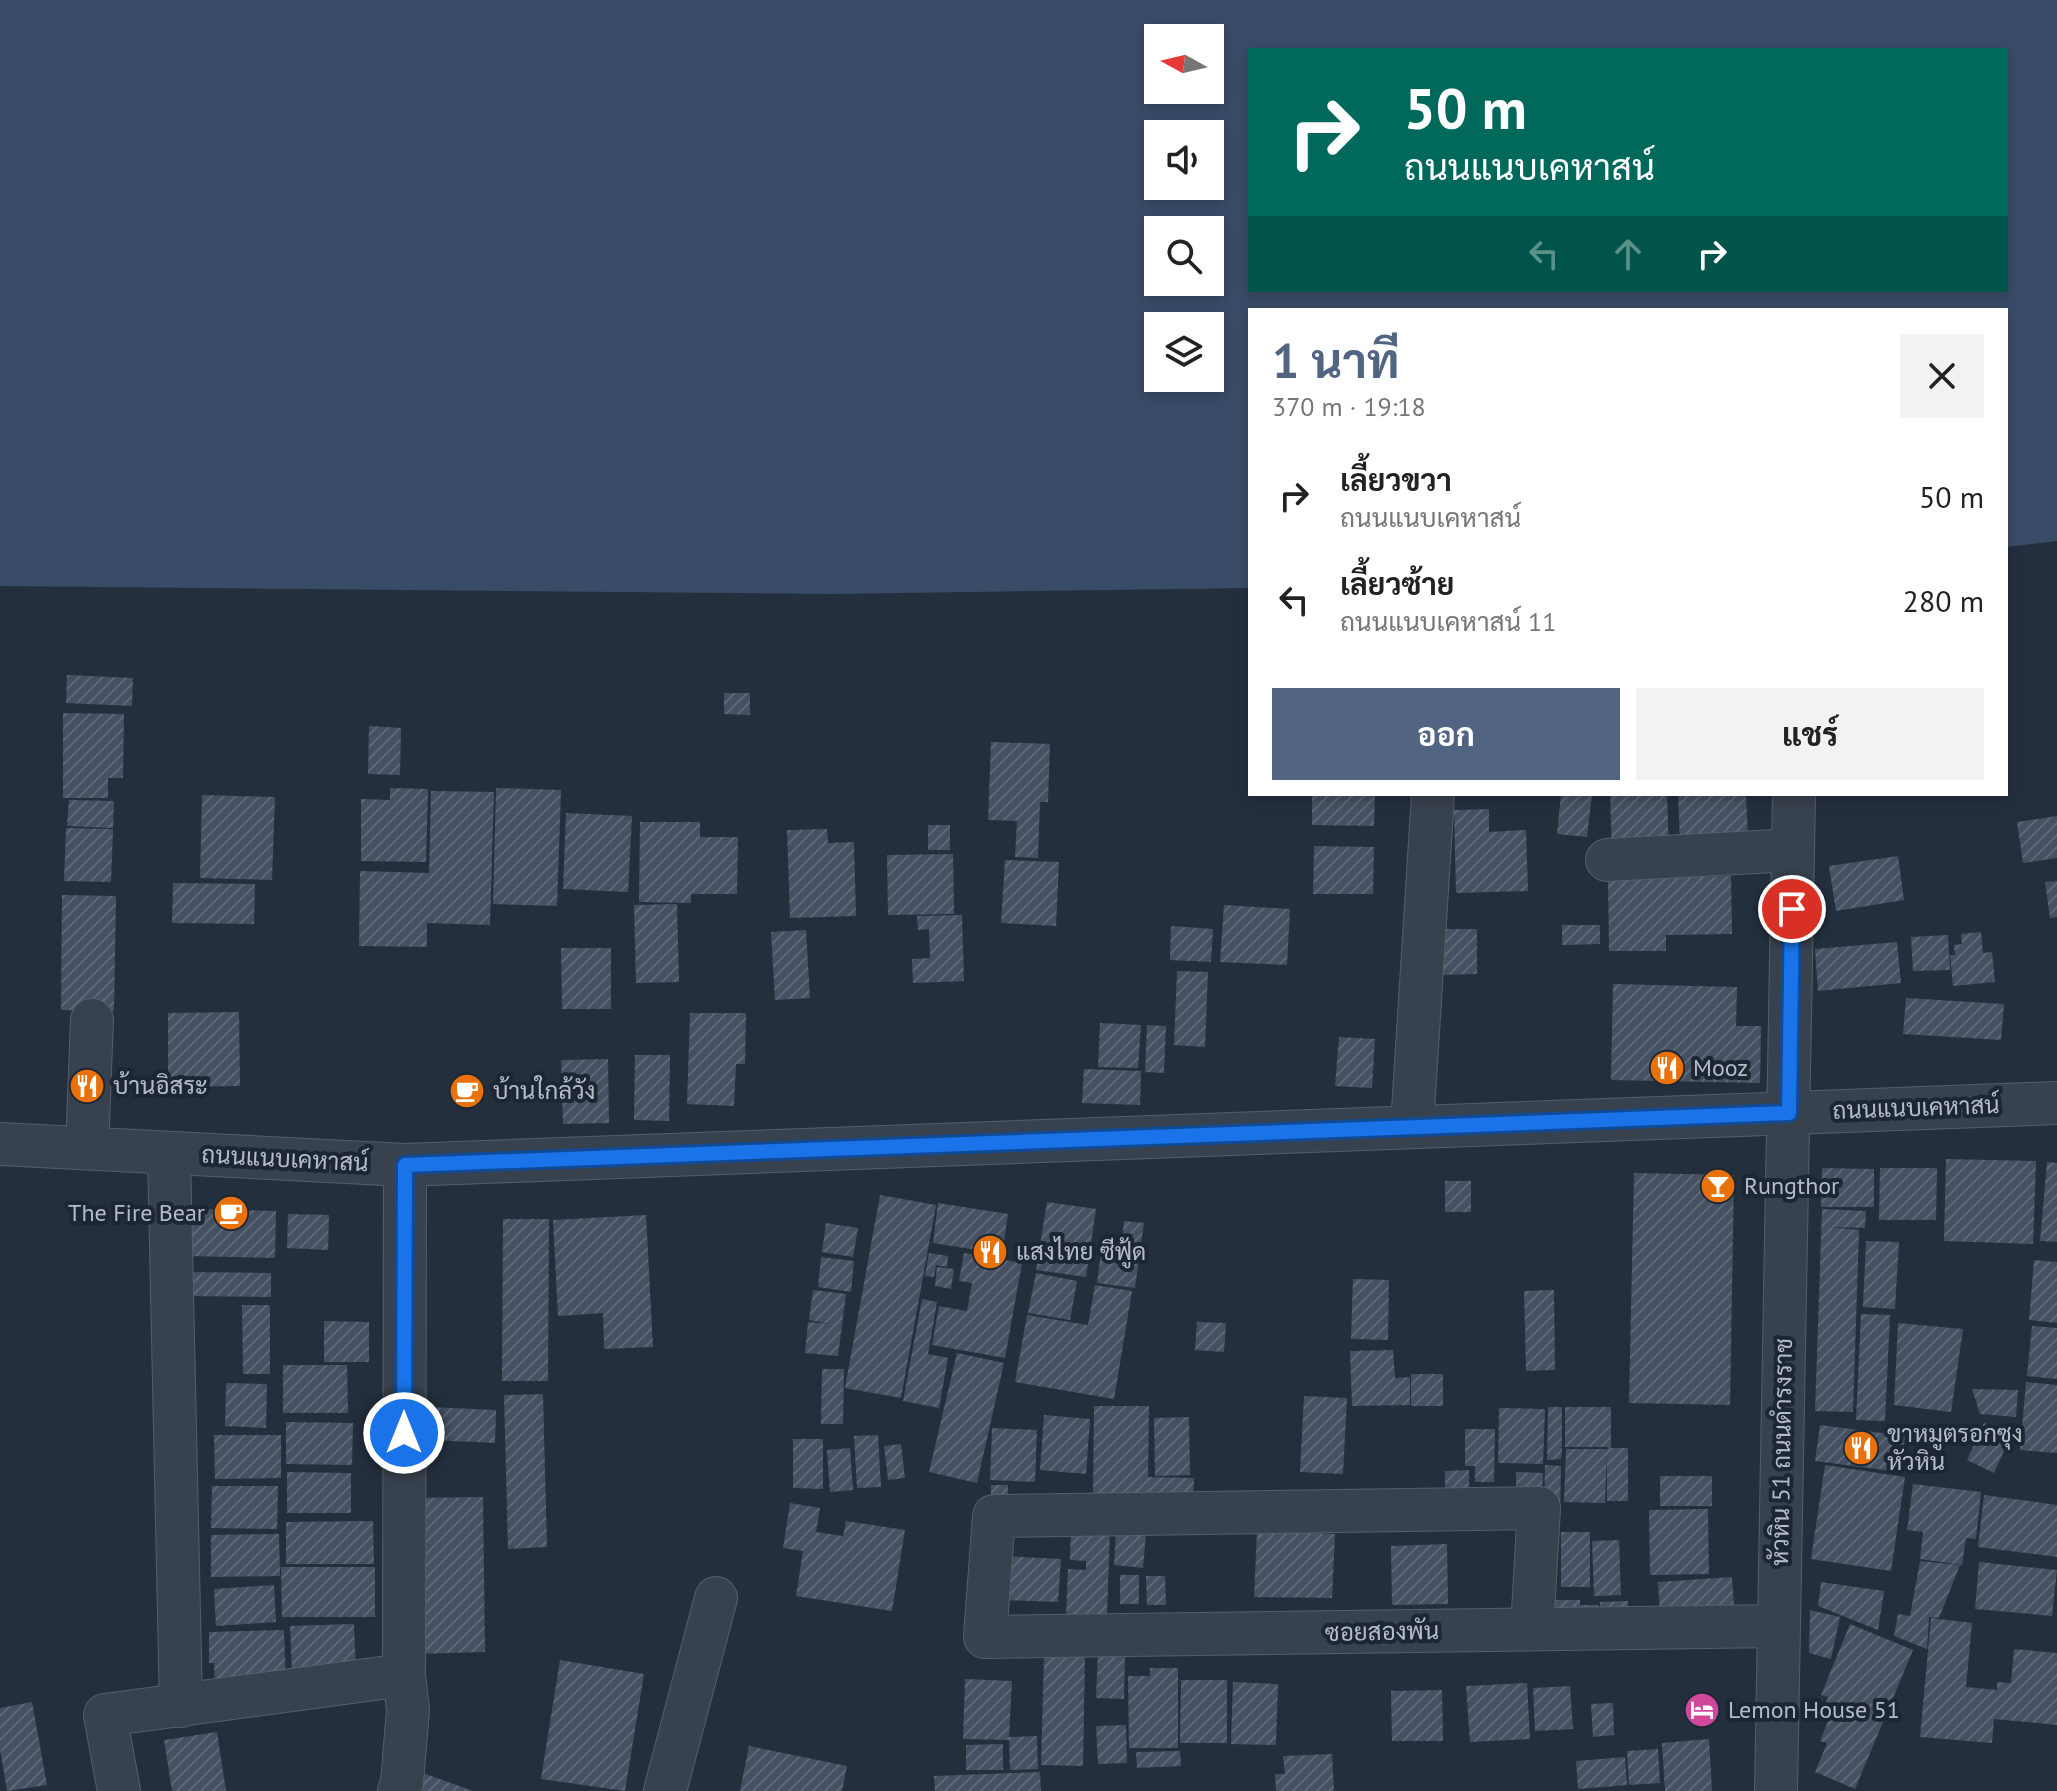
<!DOCTYPE html>
<html lang="th">
<meta charset="utf-8">
<style>
:root{--surface:#fff;--page:#f2f2f2;--text:#222;--muted:#767676;--accent:#516482}
body{margin:0;font-family:"PT Sans",Sarabun,sans-serif;background:var(--page);color:var(--text);height:100vh;display:flex;flex-direction:column;font-size:30px;white-space:nowrap}
*{box-sizing:border-box;margin:0}
p{font-size:26px;color:var(--muted)}
.icon{flex:none;width:44px;height:44px;fill:none;stroke:currentColor;stroke-width:2;stroke-linecap:round;stroke-linejoin:round}
.map{position:relative;flex:1;overflow:hidden}
.side{position:absolute;left:1248px;top:308px;width:760px;height:488px;display:flex;flex-direction:column;background:var(--surface);border-radius:0px;box-shadow:0 4px 12px #0003}
.side>*{flex:none}
.top-card{position:absolute;left:1248px;top:48px;width:760px;height:244px;border-radius:0px;box-shadow:0 4px 12px #0003;background:#00695c;color:#fff;overflow:hidden}
.needle{width:52px;rotate:278deg}
.controls{position:absolute;left:1144px;top:24px;display:grid;gap:16px}
.controls a{display:grid;place-items:center;width:80px;height:80px;border-radius:0px;background:var(--surface);box-shadow:0 4px 12px #0003;font-size:40px}
.pin{position:absolute;display:grid;place-items:center;width:68px;height:68px;color:#fff;margin:-34px;border:4px solid #fff;border-radius:50%;box-shadow:0 2px 8px #0007}
.me{position:absolute;width:88px;margin:-44px;rotate:0deg;stroke-linejoin:round;filter:drop-shadow(0 0 6px #0008)}
.turn{display:flex;align-items:center;gap:28px;height:168px;padding:0 24px;font-size:36px}
.turn .icon{width:104px;height:104px;stroke-width:2.5}
.turn b{display:block;font-size:56px;line-height:68px}
.lanes{display:flex;align-items:center;height:76px;padding:0 24px;background:#0003;justify-content:center;gap:40px;direction:ltr}
.lanes .off{opacity:.35}
.round{display:grid;place-items:center;flex:none;width:84px;height:84px;border-radius:0px;background:var(--page)}
.headline{display:flex;align-items:center;justify-content:space-between;height:136px;padding:0 24px}
h1{font-size:48px;font-weight:700;line-height:60px;color:var(--accent)}
.action{display:flex;gap:16px;margin-top:auto;padding:16px 24px}
.action a{flex:1;height:92px;border-radius:0px;background:var(--accent);color:#fff;font-size:32px;font-weight:700;line-height:92px;text-align:center}
.action a+a{background:var(--page);color:var(--text)}
ul{padding:0;list-style:none}
li{display:flex;align-items:center;gap:24px;height:104px;padding:0 24px}
li div{flex:1}
li b{display:block;font-size:30px}
li em{font-style:normal}
.map>svg:first-child{display:block}
</style>
<div class="map">
<svg width="2057" height="1791" viewBox="0 0 2057 1791">
<defs>
<pattern id="building-hatch" width="6" height="6" patternUnits="userSpaceOnUse" patternTransform="scale(2)"><rect width="6" height="6" fill="#455162"/><path d="M-1 1l2-2M0 6l6-6M5 7l2-2" fill="none" stroke="#5d6877"/></pattern>
</defs>
<rect width="100%" height="100%" fill="#242f3e"/>
<path fill="#394c67" fill-rule="evenodd" d="M0 0H2057V541L2006 547V310H1250V588L832 594 0 586ZM1158 38H1210V90H1158ZM1250 50H2006V290H1250ZM1158 134H1210V186H1158ZM1158 230H1210V282H1158ZM1158 326H1210V378H1158Z"/>
<g fill="url(#building-hatch)">
<polygon points="67,675 133,678 132,706 66,703"/>
<polygon points="724,693 750,693 750,715 724,714"/>
<polygon points="63,713 124,714 123,778 108,778 108,798 63,798"/>
<polygon points="369,726 401,728 400,775 368,774"/>
<polygon points="991,742 1050,744 1048,802 1040,802 1038,858 1015,857 1017,821 988,820"/>
<polygon points="390,788 428,789 426,862 361,861 361,799 390,800"/>
<polygon points="496,788 561,790 557,906 493,904"/>
<polygon points="431,791 494,792 490,925 427,923 427,947 359,946 360,871 429,873"/>
<polygon points="1312,794 1375,794 1374,826 1312,825"/>
<polygon points="1561,794 1592,794 1587,837 1557,834"/>
<polygon points="1610,794 1667,794 1669,849 1612,851"/>
<polygon points="1678,794 1746,794 1748,840 1680,844"/>
<polygon points="202,795 275,797 272,880 200,878"/>
<polygon points="69,800 114,801 113,828 67,826"/>
<polygon points="1489,809 1489,832 1526,830 1528,891 1456,893 1454,810"/>
<polygon points="566,813 632,816 628,892 563,889"/>
<polygon points="2057,816 2057,858 2023,863 2017,822"/>
<polygon points="640,822 700,822 700,837 738,837 737,894 691,894 691,903 639,902"/>
<rect x="928" y="825" width="22" height="25"/>
<polygon points="66,828 113,829 111,882 64,881"/>
<polygon points="827,829 828,843 854,842 856,916 790,918 787,830"/>
<polygon points="1314,846 1374,847 1373,894 1313,894"/>
<polygon points="953,854 954,914 888,915 887,855"/>
<polygon points="1898,856 1904,900 1836,911 1829,866"/>
<polygon points="1005,860 1059,862 1056,926 1001,923"/>
<polygon points="1731,876 1732,934 1666,935 1666,951 1609,951 1608,879"/>
<polygon points="2057,881 2057,917 2050,918 2045,882"/>
<polygon points="173,883 255,884 254,924 172,923"/>
<polygon points="62,895 116,896 114,1011 61,1010"/>
<polygon points="677,904 679,982 636,983 634,905"/>
<polygon points="1224,905 1290,909 1287,965 1220,962"/>
<polygon points="962,915 964,981 913,983 912,959 930,958 929,929 918,930 917,916"/>
<polygon points="1562,925 1600,925 1600,944 1562,945"/>
<polygon points="1171,926 1213,929 1211,962 1170,960"/>
<polygon points="1440,929 1477,929 1477,974 1440,975"/>
<polygon points="806,930 810,998 775,1000 771,932"/>
<polygon points="1981,932 1983,953 1992,952 1995,982 1953,986 1950,955 1955,955 1954,945 1962,944 1961,934"/>
<polygon points="1948,935 1950,970 1913,971 1911,937"/>
<polygon points="1897,942 1901,983 1818,991 1815,949"/>
<polygon points="561,948 611,948 611,1009 562,1009"/>
<polygon points="1177,971 1208,972 1205,1047 1174,1045"/>
<polygon points="1613,984 1737,987 1736,1026 1761,1026 1760,1083 1611,1080"/>
<polygon points="1906,998 2004,1004 2001,1040 1903,1034"/>
<polygon points="239,1012 240,1086 168,1087 168,1013"/>
<polygon points="690,1013 746,1013 745,1064 736,1064 734,1106 687,1104"/>
<polygon points="1100,1023 1141,1025 1138,1068 1098,1067"/>
<polygon points="1147,1025 1166,1026 1164,1073 1145,1072"/>
<polygon points="1339,1037 1375,1039 1372,1088 1335,1086"/>
<polygon points="635,1055 670,1055 669,1121 634,1120"/>
<polygon points="608,1059 609,1123 563,1124 561,1060"/>
<polygon points="1084,1069 1141,1071 1140,1105 1082,1103"/>
<polygon points="1946,1159 2036,1161 2033,1244 1944,1241"/>
<polygon points="2047,1162 2057,1163 2057,1242 2040,1241"/>
<polygon points="1822,1168 1874,1169 1874,1207 1821,1207"/>
<polygon points="1880,1168 1937,1168 1936,1220 1879,1220"/>
<polygon points="1634,1173 1734,1175 1730,1405 1629,1403"/>
<rect x="1445" y="1181" width="26" height="31"/>
<polygon points="880,1195 936,1205 901,1398 845,1388"/>
<polygon points="1047,1202 1096,1209 1086,1277 1036,1270"/>
<polygon points="938,1203 1008,1214 1002,1254 933,1243"/>
<polygon points="189,1209 276,1211 275,1258 188,1256"/>
<polygon points="1822,1209 1866,1211 1865,1228 1830,1227 1859,1230 1853,1412 1815,1411"/>
<polygon points="288,1214 329,1215 328,1250 287,1248"/>
<polygon points="646,1215 653,1347 604,1349 603,1313 558,1316 553,1220"/>
<polygon points="503,1219 549,1219 548,1381 502,1381"/>
<polygon points="1124,1221 1144,1223 1135,1288 1097,1283 1102,1244 1121,1246"/>
<polygon points="826,1223 858,1228 853,1257 822,1252"/>
<polygon points="1866,1241 1899,1242 1895,1309 1863,1307"/>
<polygon points="929,1253 948,1256 947,1267 936,1265 934,1277 925,1276"/>
<polygon points="964,1253 1022,1263 1005,1358 932,1345 939,1306 967,1311 972,1283 959,1281"/>
<polygon points="821,1257 854,1261 851,1292 818,1287"/>
<polygon points="2034,1260 2057,1262 2057,1323 2029,1320"/>
<polygon points="937,1267 954,1269 951,1289 935,1286"/>
<polygon points="183,1272 271,1273 271,1297 183,1296"/>
<polygon points="1036,1273 1077,1281 1070,1320 1028,1313"/>
<polygon points="1353,1279 1389,1280 1388,1340 1351,1339"/>
<polygon points="1095,1285 1132,1291 1114,1399 1015,1382 1027,1315 1088,1325"/>
<polygon points="813,1290 846,1294 838,1356 805,1353 808,1322 831,1324 809,1320"/>
<polygon points="1554,1290 1555,1370 1526,1371 1524,1291"/>
<polygon points="922,1299 937,1302 928,1354 948,1358 939,1408 903,1401"/>
<polygon points="242,1305 270,1305 270,1374 243,1374"/>
<polygon points="1861,1314 1890,1315 1885,1421 1856,1420"/>
<polygon points="324,1321 369,1322 369,1362 324,1362"/>
<polygon points="1197,1322 1226,1323 1224,1352 1195,1350"/>
<polygon points="1898,1323 1963,1329 1951,1412 1894,1405"/>
<polygon points="2032,1326 2057,1328 2057,1379 2027,1376"/>
<polygon points="1393,1350 1395,1378 1410,1377 1410,1405 1352,1406 1350,1351"/>
<polygon points="957,1353 1004,1363 977,1483 929,1472"/>
<polygon points="283,1365 347,1365 348,1413 283,1413"/>
<polygon points="822,1369 844,1369 843,1424 821,1424"/>
<rect x="1411" y="1374" width="32" height="32"/>
<polygon points="2026,1382 2057,1385 2057,1453 2020,1450"/>
<polygon points="226,1383 267,1384 266,1428 225,1426"/>
<polygon points="1972,1389 2018,1390 2016,1417 1980,1414"/>
<polygon points="543,1394 547,1547 508,1549 504,1395"/>
<polygon points="1304,1396 1347,1398 1343,1474 1300,1472"/>
<polygon points="1094,1406 1149,1406 1148,1477 1194,1478 1193,1503 1093,1495"/>
<polygon points="430,1407 496,1410 495,1443 429,1440"/>
<polygon points="1548,1407 1562,1407 1562,1447 1559,1447 1562,1448 1561,1459 1547,1460"/>
<polygon points="1565,1407 1611,1407 1611,1448 1628,1448 1628,1501 1607,1501 1607,1454 1605,1503 1564,1502 1566,1449 1608,1449 1608,1447 1565,1447"/>
<polygon points="1499,1408 1545,1409 1543,1464 1498,1463"/>
<polygon points="1044,1415 1090,1419 1086,1474 1040,1470"/>
<polygon points="1189,1417 1190,1475 1155,1476 1154,1418"/>
<polygon points="286,1422 353,1423 352,1465 286,1464"/>
<polygon points="1984,1423 2011,1435 1994,1473 1967,1460"/>
<polygon points="1820,1425 1905,1436 1900,1472 1815,1461"/>
<polygon points="992,1428 1037,1430 1035,1482 990,1480"/>
<polygon points="1465,1429 1495,1429 1494,1482 1475,1482 1475,1466 1465,1466"/>
<polygon points="214,1435 281,1435 281,1478 215,1479"/>
<polygon points="878,1435 881,1487 857,1488 854,1436"/>
<polygon points="793,1439 823,1439 823,1489 793,1488"/>
<polygon points="901,1444 905,1478 888,1480 884,1446"/>
<polygon points="850,1448 853,1490 830,1492 827,1450"/>
<polygon points="1545,1465 1561,1466 1560,1512 1544,1511"/>
<polygon points="1825,1465 1905,1477 1891,1571 1811,1559"/>
<polygon points="1469,1470 1469,1501 1445,1501 1445,1471"/>
<polygon points="287,1472 351,1473 351,1513 287,1513"/>
<polygon points="1516,1472 1543,1473 1542,1498 1516,1498"/>
<rect x="1660" y="1476" width="52" height="30"/>
<polygon points="1913,1484 1981,1492 1976,1539 1966,1538 1962,1565 1920,1559 1923,1532 1907,1530"/>
<polygon points="991,1485 1008,1485 1007,1508 991,1508"/>
<polygon points="212,1486 278,1486 277,1529 211,1528"/>
<polygon points="1984,1495 2057,1505 2057,1557 1978,1547"/>
<polygon points="483,1497 485,1652 416,1654 413,1498"/>
<polygon points="790,1503 820,1508 816,1532 843,1536 846,1521 905,1530 892,1611 796,1596 803,1551 783,1548"/>
<polygon points="1708,1509 1709,1574 1650,1575 1649,1510"/>
<polygon points="373,1521 374,1564 286,1564 286,1522"/>
<polygon points="1071,1527 1110,1528 1107,1617 1066,1616 1068,1569 1086,1570 1086,1561 1070,1560"/>
<polygon points="1116,1531 1146,1534 1143,1568 1114,1565"/>
<polygon points="1257,1531 1335,1534 1332,1598 1254,1597"/>
<rect x="1561" y="1532" width="29" height="55"/>
<polygon points="279,1534 280,1576 211,1577 211,1535"/>
<polygon points="1619,1540 1621,1595 1594,1596 1592,1541"/>
<polygon points="1447,1544 1448,1604 1392,1605 1391,1546"/>
<polygon points="1004,1556 1061,1559 1058,1602 1002,1600"/>
<polygon points="1920,1561 1960,1565 1939,1618 1929,1617 1927,1649 1894,1636 1898,1614 1910,1616"/>
<polygon points="1979,1562 2057,1570 2052,1616 1975,1609"/>
<polygon points="281,1567 375,1567 375,1617 282,1617"/>
<rect x="1120" y="1575" width="19" height="29"/>
<polygon points="1146,1576 1165,1576 1166,1605 1147,1605"/>
<polygon points="1732,1577 1735,1622 1661,1627 1658,1582"/>
<polygon points="1821,1582 1884,1591 1878,1630 1818,1606"/>
<polygon points="274,1585 276,1622 216,1626 214,1589"/>
<polygon points="1554,1600 1580,1600 1580,1605 1598,1605 1598,1621 1555,1622"/>
<polygon points="1628,1601 1629,1622 1601,1623 1600,1602"/>
<polygon points="1810,1610 1840,1617 1831,1659 1809,1653"/>
<polygon points="1931,1618 1972,1623 1966,1687 1997,1690 1997,1682 2011,1683 2014,1649 2057,1653 2057,1725 1994,1719 1992,1743 1920,1737"/>
<polygon points="354,1624 356,1673 292,1675 290,1626"/>
<polygon points="1850,1624 1913,1650 1855,1789 1815,1772 1827,1743 1820,1741 1829,1719 1820,1716 1828,1697 1821,1695"/>
<polygon points="284,1630 286,1685 215,1687 214,1663 209,1663 209,1632"/>
<polygon points="1098,1651 1125,1652 1124,1699 1096,1698"/>
<polygon points="1044,1656 1085,1657 1083,1766 1041,1765"/>
<polygon points="560,1660 644,1674 625,1791 541,1779"/>
<polygon points="1150,1668 1178,1668 1178,1748 1129,1748 1128,1676 1150,1676"/>
<polygon points="965,1679 1012,1681 1009,1737 1037,1736 1038,1769 1010,1770 1009,1740 963,1739"/>
<polygon points="1181,1680 1227,1680 1227,1743 1180,1743"/>
<polygon points="1233,1682 1278,1684 1276,1745 1231,1744"/>
<polygon points="1527,1683 1530,1739 1470,1742 1466,1686"/>
<polygon points="1570,1686 1573,1729 1535,1731 1533,1688"/>
<polygon points="1442,1690 1443,1741 1392,1741 1391,1691"/>
<polygon points="32,1702 47,1785 7,1791 0,1749 0,1708"/>
<polygon points="1613,1703 1614,1735 1593,1737 1591,1704"/>
<polygon points="1126,1725 1127,1763 1098,1764 1096,1726"/>
<polygon points="217,1732 226,1791 172,1791 164,1740"/>
<polygon points="1709,1739 1712,1791 1665,1791 1662,1743"/>
<polygon points="1003,1744 1003,1770 966,1770 966,1745"/>
<polygon points="749,1746 847,1766 842,1791 740,1791"/>
<polygon points="1658,1749 1660,1783 1629,1785 1627,1751"/>
<polygon points="1180,1751 1181,1766 1137,1768 1136,1752"/>
<polygon points="1332,1754 1334,1791 1276,1791 1275,1774 1285,1774 1283,1756"/>
<polygon points="1625,1757 1627,1785 1578,1789 1576,1761"/>
<polygon points="420,1772 473,1791 414,1791"/>
<polygon points="1040,1772 1041,1791 935,1791 934,1776"/>
</g>
<g fill="none" stroke-linecap="round" stroke-linejoin="round">
<defs>
<g id="minor">
<polyline points="1607,860 1793,850"/>
<polyline points="1412,1127 1433,794"/>
<polyline points="0,1144 405,1165 2057,1103"/>
<polyline points="87,1148 92,1020"/>
<polyline points="169,1153 181,1706"/>
<polyline points="1532,1629 1539,1508 994,1516 985,1637 1779,1626"/>
<polyline points="119,1791 105,1715 404,1675"/>
<polyline points="399,1791 402,1782 408,1710 404,1675 405,1165"/>
<polyline points="665,1791 716,1598"/>
<polyline points="1776,1791 1794,794"/>
</g>
</defs>
<use href="#minor" stroke="#565f6c" stroke-width="44"/>
<use href="#minor" stroke="#38414e" stroke-width="42"/>
</g>
<g fill="none" stroke-linecap="round" stroke-linejoin="round">
<defs>
<polyline id="route" points="404,1433 405,1165 1789,1113 1792,909"/>
</defs>
<use href="#route" stroke="#114b97" stroke-width="20"/>
<use href="#route" stroke="#1a73e8" stroke-width="14"/>
</g>
<defs>
<symbol id="restaurant-disc" viewBox="-11 -11 22 22"><circle r="9.5" fill="#e8710a" stroke="#1d2633"/><path d="M-5-6h1v4h1v-4h1v4h1v-4h1v5L-1.5 .5V6h-2V.5L-5-1ZM5-6V6H3V1.5H1.5Q1.5-4 5-6Z" fill="#fff"/></symbol>
<symbol id="cafe-disc" viewBox="-11 -11 22 22"><circle r="9.5" fill="#e8710a" stroke="#1d2633"/><path d="M-5.5-4.5H6V0H3Q3 3.5 0 3.5H-2.5Q-5.5 3.5-5.5 0ZM3-3.2v2h1.7v-2ZM-6 4.5H4V6H-6Z" fill="#fff"/></symbol>
<symbol id="bar-disc" viewBox="-11 -11 22 22"><circle r="9.5" fill="#e8710a" stroke="#1d2633"/><path d="M-6-5H6L.8 .8V4.5H3.5V6h-7V4.5H-.8V.8Z" fill="#fff"/></symbol>
<symbol id="hotel-disc" viewBox="-11 -11 22 22"><circle r="9.5" fill="#d1479c" stroke="#1d2633"/><path d="M-6-4.5h1.5V1H6V5H4.5V3h-9V5H-6ZM-4 0a1.8 1.8 0 1 1 3.6 0ZM.5 0V-2.5h3Q6-2.5 6 0Z" fill="#fff"/></symbol>
</defs>
<g fill-rule="evenodd">
<use href="#restaurant-disc" x="1647" y="1048" width="40" height="40"/>
<use href="#restaurant-disc" x="67" y="1066" width="40" height="40"/>
<use href="#cafe-disc" x="447" y="1071" width="40" height="40"/>
<use href="#bar-disc" x="1698" y="1166" width="40" height="40"/>
<use href="#cafe-disc" x="211" y="1193" width="40" height="40"/>
<use href="#restaurant-disc" x="970" y="1232" width="40" height="40"/>
<use href="#restaurant-disc" x="1841" y="1428" width="40" height="40"/>
<use href="#hotel-disc" x="1682" y="1690" width="40" height="40"/>
</g>
<g text-anchor="middle" stroke-width="8" stroke-linejoin="round" paint-order="stroke">
<g font-size="24" fill="#b4bcc9" stroke="#1d2633" text-anchor="start">
<text x="1693" y="1076">Mooz</text>
<text x="113" y="1094">บ้านอิสระ</text>
<text x="493" y="1099">บ้านใกล้วัง</text>
<text x="1744" y="1194">Rungthor</text>
<text x="205" y="1221" text-anchor="end">The Fire Bear</text>
<text x="1016" y="1260">แสงไทย ซีฟู้ด</text>
<text x="1887" y="1442">ขาหมูตรอกซุง<tspan x="1887" dy="28">หัวหิน</tspan></text>
<text x="1728" y="1718">Lemon House 51</text>
</g>
<g font-size="24" fill="#b4bcc9" stroke="#1d2633">
<text transform="translate(1916 1108) rotate(-2)" y="8">ถนนแนบเคหาสน์</text>
<text transform="translate(285 1159) rotate(3)" y="8">ถนนแนบเคหาสน์</text>
<text transform="translate(1782 1452) rotate(-89)" y="8">หัวหิน 51 ถนนดำรงราช</text>
<text transform="translate(1382 1632) rotate(-1)" y="8">ซอยสองพัน</text>
</g>
</g>
</svg>
<div class="controls">
<a><svg class="needle" viewBox="-14 -14 28 28"><path d="M0-13l5 13h-10z" fill="#e53935"/><path d="M0 13l5-13h-10z" fill="#767676"/></svg></a>
<a><svg class="icon" aria-label="sound" viewBox="0 0 24 24"><path d="M4 9h4l5-4v14l-5-4H4zM17 9q2 3 0 6"/></svg></a>
<a><svg class="icon" aria-label="search" viewBox="0 0 24 24"><circle cx="10" cy="10" r="6"/><path d="M15 15l6 6"/></svg></a>
<a><svg class="icon" aria-label="layers" viewBox="0 0 24 24"><path d="M12 4l9 5-9 5-9-5zM3 14l9 5 9-5"/></svg></a>
</div>
<div class="pin" style="left:1792px;top:909px;background:#d93025"><svg class="icon" aria-label="arrive" viewBox="0 0 24 24"><path d="M6 21V4h12l-3 4 3 4H6"/></svg></div>
<svg class="me" style="left:404px;top:1433px" viewBox="-20 -20 40 40"><circle r="17" fill="#1a73e8" stroke="#fff" stroke-width="3"/><path d="M0-11L8 9 0 5-8 9z" fill="#fff"/></svg>
<div class="top-card">
<div class="turn"><svg class="icon" aria-label="right" viewBox="0 0 24 24"><path d="M7 20v-9h11M14 6l5 5-5 5"/></svg><div><b>50 m</b>ถนนแนบเคหาสน์</div></div>
<div class="lanes"><svg class="icon off" aria-label="left" viewBox="0 0 24 24"><path d="M17 20v-9H6M10 6l-5 5 5 5"/></svg><svg class="icon off" aria-label="ahead" viewBox="0 0 24 24"><path d="M12 20V5M6 11l6-6 6 6"/></svg><svg class="icon" aria-label="right" viewBox="0 0 24 24"><path d="M7 20v-9h11M14 6l5 5-5 5"/></svg></div>
</div>
<section class="side">
<div class="headline"><div><h1>1 นาที</h1><p>370 m · 19:18</p></div><a class="round"><svg class="icon" aria-label="close" viewBox="0 0 24 24"><path d="M6 6l12 12M18 6L6 18"/></svg></a></div>
<ul>
<li><svg class="icon" aria-label="right" viewBox="0 0 24 24"><path d="M7 20v-9h11M14 6l5 5-5 5"/></svg><div><b>เลี้ยวขวา</b><p>ถนนแนบเคหาสน์</p></div><em>50 m</em></li>
<li><svg class="icon" aria-label="left" viewBox="0 0 24 24"><path d="M17 20v-9H6M10 6l-5 5 5 5"/></svg><div><b>เลี้ยวซ้าย</b><p>ถนนแนบเคหาสน์ 11</p></div><em>280 m</em></li>
</ul>
<div class="action"><a>ออก</a><a>แชร์</a></div>
</section>
</div>
